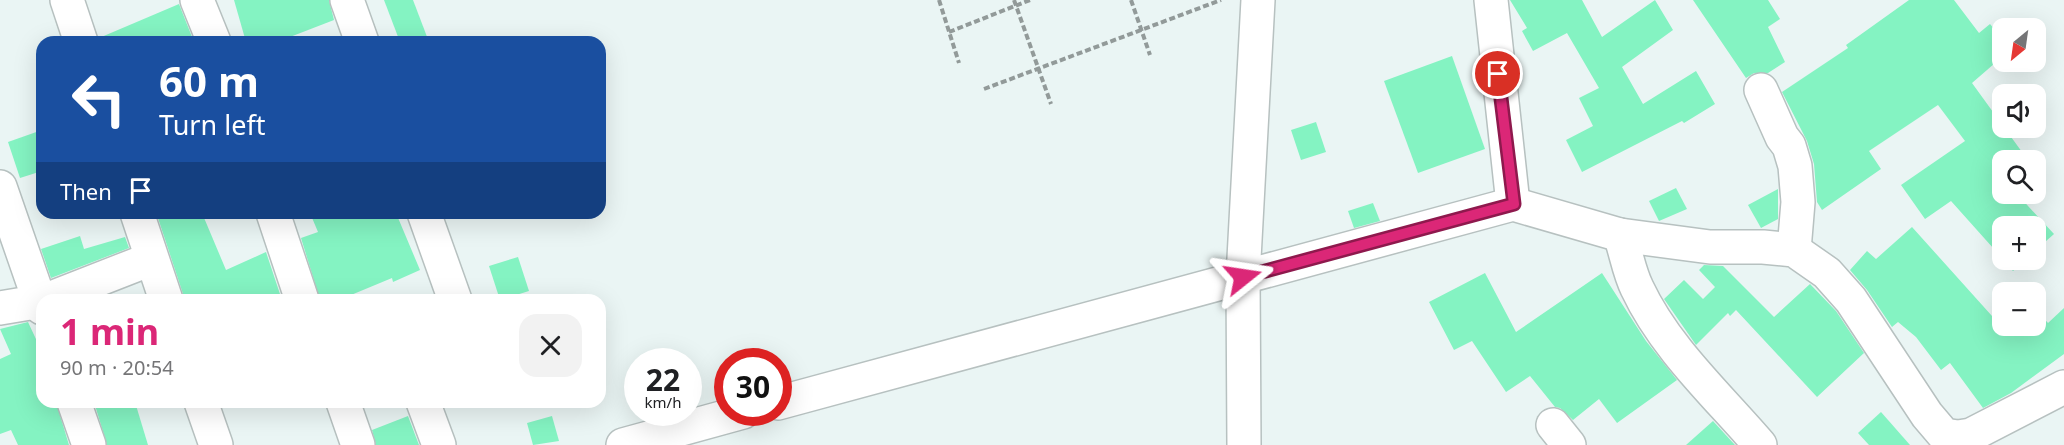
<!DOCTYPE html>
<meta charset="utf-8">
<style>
:root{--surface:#fff;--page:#f2f2f2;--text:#202124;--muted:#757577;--accent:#db2777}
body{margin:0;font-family:"Noto Sans",sans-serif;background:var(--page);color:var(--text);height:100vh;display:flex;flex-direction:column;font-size:22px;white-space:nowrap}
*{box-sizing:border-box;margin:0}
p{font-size:20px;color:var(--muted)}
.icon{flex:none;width:33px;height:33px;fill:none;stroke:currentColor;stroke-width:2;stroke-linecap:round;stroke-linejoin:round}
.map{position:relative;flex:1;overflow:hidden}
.drawer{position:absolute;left:36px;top:294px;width:570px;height:114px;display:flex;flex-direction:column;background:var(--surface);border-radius:18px;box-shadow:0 6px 24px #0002}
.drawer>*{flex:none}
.guide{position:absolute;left:36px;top:36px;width:570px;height:183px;border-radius:18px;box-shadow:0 6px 24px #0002;background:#1a4fa0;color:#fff;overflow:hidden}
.needle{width:39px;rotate:209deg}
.buttons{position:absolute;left:1992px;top:18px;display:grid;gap:12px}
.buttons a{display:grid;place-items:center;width:54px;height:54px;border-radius:12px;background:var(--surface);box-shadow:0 6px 24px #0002;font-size:30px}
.speed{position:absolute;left:624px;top:348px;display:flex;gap:12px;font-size:30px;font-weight:700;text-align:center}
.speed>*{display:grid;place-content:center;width:78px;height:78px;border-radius:50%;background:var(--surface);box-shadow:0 6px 24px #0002;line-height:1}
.speed small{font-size:15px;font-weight:400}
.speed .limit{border:9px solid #d22;background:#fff;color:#111}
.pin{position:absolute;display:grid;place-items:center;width:51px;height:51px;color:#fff;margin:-26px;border:3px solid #fff;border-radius:50%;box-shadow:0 2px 6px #0007}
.me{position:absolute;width:66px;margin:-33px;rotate:75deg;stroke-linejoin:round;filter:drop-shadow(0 0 4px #0008)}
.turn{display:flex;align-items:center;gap:21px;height:126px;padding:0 24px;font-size:27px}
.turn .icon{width:78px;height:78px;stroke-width:2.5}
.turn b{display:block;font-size:42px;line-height:51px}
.then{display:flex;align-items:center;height:57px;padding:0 24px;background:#0003;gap:12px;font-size:22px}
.round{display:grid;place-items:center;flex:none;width:63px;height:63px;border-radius:18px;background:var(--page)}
.headline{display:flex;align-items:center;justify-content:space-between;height:102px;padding:0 24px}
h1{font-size:36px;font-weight:700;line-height:45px;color:var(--accent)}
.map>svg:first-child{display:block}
</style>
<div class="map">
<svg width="2064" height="445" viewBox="0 0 2064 445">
<rect width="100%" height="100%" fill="#eaf5f4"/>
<g fill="#84f3c2">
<polygon points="234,0 329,0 334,20 277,42 246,42"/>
<polygon points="384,0 413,0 429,42 400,42"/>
<polygon points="1510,0 1582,0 1602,37 1655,0 1673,30 1622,67 1643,104 1696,71 1715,104 1684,123 1682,121 1582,172 1566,140 1593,126 1579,98 1599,88 1567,33 1533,51 1522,31 1527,28"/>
<polygon points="1693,0 1768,0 1780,19 1768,27 1785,62 1768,73 1754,73 1746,78"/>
<polygon points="1909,0 1954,0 1979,33 1990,24 2002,38 2002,57 1972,83 2022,152 2011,160 2002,160 2002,166 1996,171 2002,178 2002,194 2017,194 2054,234 2036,250 2036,226 2002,226 2002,258 1951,201 1925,219 1901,185 1965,141 1938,105 1869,151 1881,169 1822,210 1817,202 1814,164 1807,141 1782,92 1848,48 1846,45"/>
<polygon points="179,4 194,42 99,42 99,38"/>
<polygon points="1452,56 1485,149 1418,173 1384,81"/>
<polygon points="1316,122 1326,152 1301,160 1291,130"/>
<polygon points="42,130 42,171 20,178 8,142"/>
<polygon points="1676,188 1687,209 1659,221 1649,201"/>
<polygon points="1778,189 1778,219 1761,228 1748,205"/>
<polygon points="1373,203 1380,221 1354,228 1348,211"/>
<polygon points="162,213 202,213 226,270 266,252 282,300 185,300 157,215"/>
<polygon points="310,213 396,213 420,270 393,282 392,278 339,300 320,300 301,238 318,232"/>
<polygon points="1912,227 1992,316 2002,307 2002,326 2036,326 2036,310 2048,323 2064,308 2064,354 2011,393 1983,408 1950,363 1941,370 1916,337 1898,322 1892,327 1867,290 1850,270 1867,251 1876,259"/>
<polygon points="80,236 84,249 125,237 129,248 51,278 41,249"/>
<polygon points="518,257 529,291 500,300 489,266"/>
<polygon points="2003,260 2026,260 2013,271"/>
<polygon points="1704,265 1723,266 1774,317 1810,284 1836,311 1864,353 1817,397 1736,310 1730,316 1728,313 1696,345 1664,299 1684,280 1703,299 1715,287 1699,270"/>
<polygon points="1485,273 1516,332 1602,273 1646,341 1677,380 1617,423 1599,399 1573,420 1560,408 1555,407 1530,376 1506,392 1472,341 1454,350 1429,302"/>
<polygon points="28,322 42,352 42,402 56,402 69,445 18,445 11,430 0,434 0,359 11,354 0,329"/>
<polygon points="94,402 135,402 148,445 107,445"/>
<polygon points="1881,412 1910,445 1869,445 1858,433"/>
<polygon points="408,416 419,445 376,445 372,430"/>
<polygon points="552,416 559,441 533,445 527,423"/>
<polygon points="1713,421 1735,445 1686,445"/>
</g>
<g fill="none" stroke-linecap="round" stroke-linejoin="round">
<defs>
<g id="street">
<polyline points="67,0 81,42"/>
<polyline points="197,0 214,42"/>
<polyline points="347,0 362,42"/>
<polyline points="1491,0 1513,204"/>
<polyline points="1761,90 1782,137 1789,146 1795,166 1798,202 1794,250"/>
<polyline points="0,187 42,308"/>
<polyline points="137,213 166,300"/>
<polyline points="273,213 302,300"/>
<polyline points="424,213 455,300"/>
<path d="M1620 235C1626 252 1629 272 1637 288 1665 348 1718 396 1760 445"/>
<polyline points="46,300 151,259"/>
<polyline points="0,308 42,301"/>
<polyline points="74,402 89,445"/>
<polyline points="201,402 216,445"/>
<polyline points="343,402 358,445"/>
<polyline points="423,402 439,445"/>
<polyline points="778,403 1513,204 1620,235 1710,247 1763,247 1794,250 1827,273 1851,300 1927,415 1944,435 1958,437 1971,435 2064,387"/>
<polyline points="1553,425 1569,445"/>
<polyline points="623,445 743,412"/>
<polyline points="1244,445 1243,277 1258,0"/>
</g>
</defs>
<use href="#street" stroke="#b7c1c0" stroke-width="36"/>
<g stroke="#929a99" stroke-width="4" stroke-dasharray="6 3" stroke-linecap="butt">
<polyline points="939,0 959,63"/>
<polyline points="1014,0 1051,104"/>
<polyline points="1131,0 1150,55"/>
<polyline points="949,32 1030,0"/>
<polyline points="984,89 1221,0"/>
</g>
<use href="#street" stroke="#fff" stroke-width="33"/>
</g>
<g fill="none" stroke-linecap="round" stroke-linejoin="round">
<defs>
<polyline id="route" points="1243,277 1514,204 1498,74"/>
</defs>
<use href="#route" stroke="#8e194d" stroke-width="15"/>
<use href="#route" stroke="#db2777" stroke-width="10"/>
</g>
</svg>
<div class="buttons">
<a><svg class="needle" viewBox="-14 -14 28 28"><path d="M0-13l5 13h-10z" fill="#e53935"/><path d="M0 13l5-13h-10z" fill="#757577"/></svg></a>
<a><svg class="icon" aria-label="sound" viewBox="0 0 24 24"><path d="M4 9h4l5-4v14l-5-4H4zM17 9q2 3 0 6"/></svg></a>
<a><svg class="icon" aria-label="search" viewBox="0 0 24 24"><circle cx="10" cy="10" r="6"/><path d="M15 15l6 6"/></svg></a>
<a>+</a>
<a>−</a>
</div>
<div class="speed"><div>22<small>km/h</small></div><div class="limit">30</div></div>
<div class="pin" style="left:1498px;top:74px;background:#d93025"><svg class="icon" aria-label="arrive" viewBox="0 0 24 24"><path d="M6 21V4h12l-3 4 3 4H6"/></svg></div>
<svg class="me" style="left:1243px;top:277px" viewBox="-20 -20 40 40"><path d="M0-17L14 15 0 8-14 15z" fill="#db2777" stroke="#fff" stroke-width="4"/></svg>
<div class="guide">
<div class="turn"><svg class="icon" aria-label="left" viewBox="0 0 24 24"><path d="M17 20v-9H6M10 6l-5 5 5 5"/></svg><div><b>60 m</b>Turn left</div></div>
<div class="then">Then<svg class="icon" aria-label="arrive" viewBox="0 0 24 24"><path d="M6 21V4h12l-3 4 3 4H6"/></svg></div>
</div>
<section class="drawer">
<div class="headline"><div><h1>1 min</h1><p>90 m · 20:54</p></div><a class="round"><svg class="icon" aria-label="close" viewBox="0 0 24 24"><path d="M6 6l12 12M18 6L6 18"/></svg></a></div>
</section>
</div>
